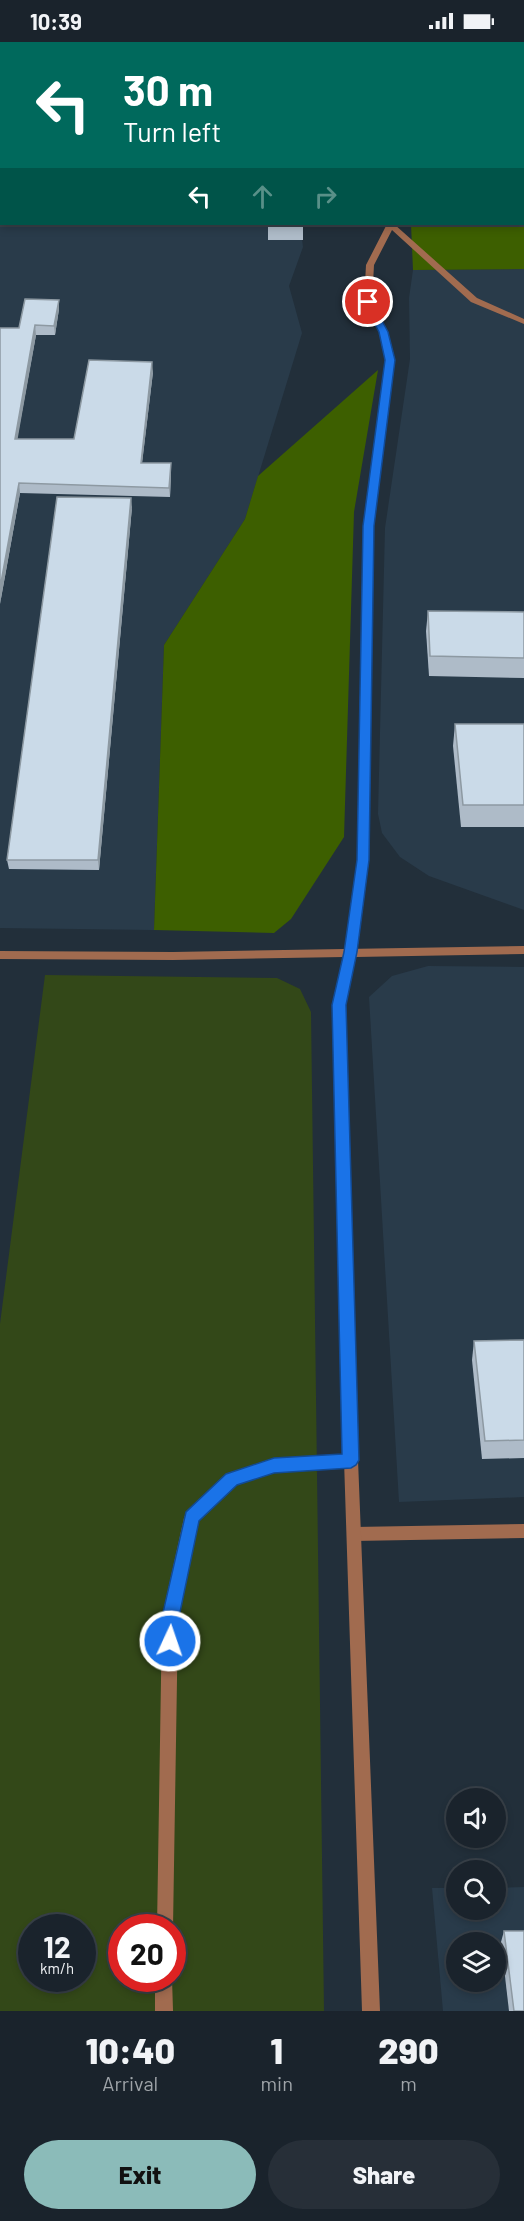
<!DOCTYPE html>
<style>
:root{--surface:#1a232c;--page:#272f38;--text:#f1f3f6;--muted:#9fa4a9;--line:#384048;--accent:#8bbbb9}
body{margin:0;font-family:Barlow,sans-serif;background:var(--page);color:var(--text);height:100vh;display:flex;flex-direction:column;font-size:22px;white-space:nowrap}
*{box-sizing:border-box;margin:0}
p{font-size:20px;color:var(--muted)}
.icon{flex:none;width:33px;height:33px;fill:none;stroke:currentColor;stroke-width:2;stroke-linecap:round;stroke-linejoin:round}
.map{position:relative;height:1969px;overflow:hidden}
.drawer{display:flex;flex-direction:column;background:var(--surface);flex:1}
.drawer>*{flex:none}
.banner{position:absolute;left:0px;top:0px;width:525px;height:183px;box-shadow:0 3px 9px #0003,0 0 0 2px var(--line);background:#00695c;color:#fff;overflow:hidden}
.fabs{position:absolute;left:446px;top:1746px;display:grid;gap:12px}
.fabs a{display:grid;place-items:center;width:60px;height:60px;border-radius:50%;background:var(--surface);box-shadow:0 3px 9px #0003,0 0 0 2px var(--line);font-size:30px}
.speed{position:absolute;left:18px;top:1872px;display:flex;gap:12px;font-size:30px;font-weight:700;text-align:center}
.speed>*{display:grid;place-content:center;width:78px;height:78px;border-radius:50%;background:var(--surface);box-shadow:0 3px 9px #0003,0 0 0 2px var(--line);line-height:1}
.speed small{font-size:15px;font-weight:400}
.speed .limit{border:9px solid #d22;background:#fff;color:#111}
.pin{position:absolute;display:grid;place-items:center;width:51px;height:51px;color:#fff;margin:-26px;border:3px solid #fff;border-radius:50%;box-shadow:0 2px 6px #0007}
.me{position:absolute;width:66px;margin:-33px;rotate:3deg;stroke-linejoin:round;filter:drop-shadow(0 0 4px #0008)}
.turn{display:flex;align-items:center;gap:21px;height:126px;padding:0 24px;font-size:27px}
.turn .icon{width:78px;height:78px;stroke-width:2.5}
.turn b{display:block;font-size:42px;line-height:51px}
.lanes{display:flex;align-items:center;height:57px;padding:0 24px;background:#0003;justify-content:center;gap:30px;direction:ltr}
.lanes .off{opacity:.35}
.eta{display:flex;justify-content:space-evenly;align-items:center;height:102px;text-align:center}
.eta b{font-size:36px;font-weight:800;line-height:42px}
.action{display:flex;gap:12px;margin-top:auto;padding:12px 24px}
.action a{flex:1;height:69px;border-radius:36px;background:var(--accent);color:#111;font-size:24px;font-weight:800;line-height:69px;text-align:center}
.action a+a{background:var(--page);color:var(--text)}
.status{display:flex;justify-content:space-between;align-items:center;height:42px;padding:0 30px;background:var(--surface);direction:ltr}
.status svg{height:16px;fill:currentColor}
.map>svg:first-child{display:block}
</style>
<div class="status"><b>10:39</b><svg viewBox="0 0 49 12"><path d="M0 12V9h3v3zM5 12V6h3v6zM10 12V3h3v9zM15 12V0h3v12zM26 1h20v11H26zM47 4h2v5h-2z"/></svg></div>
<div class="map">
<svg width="524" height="1969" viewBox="0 0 524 1969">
<rect width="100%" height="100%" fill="#222f3a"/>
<g fill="#293b4a" fill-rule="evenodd">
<polygon points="0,123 2,182 300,182 303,205 289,244 302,291 245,477 164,603 154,888 0,886"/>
<polygon points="524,227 524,868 429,834 400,815 382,791 378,772 385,486 410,317 409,256 413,228"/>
<polygon points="428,924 524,925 524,1455 399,1460 369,955 392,934"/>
<path d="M524 1845V1969H443L432 1846H456V1868H495V1846ZM456 1900H495V1940H456Z"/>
</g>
<path fill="#334818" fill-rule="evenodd" d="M45 933 277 936 300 947 311 970 324 1969H0V1282ZM32 1886H82V1936H32ZM122 1886H172V1936H122Z"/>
<g fill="#3d5f00">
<polygon points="524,153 524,227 413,228 411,182 524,182"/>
<polygon points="378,328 354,470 344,795 291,877 274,891 154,888 164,603 245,477 258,434"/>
</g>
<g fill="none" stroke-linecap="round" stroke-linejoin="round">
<g fill="#a16b4f" fill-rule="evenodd">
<polygon points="497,0 504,0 506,2 498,2"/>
<polygon points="387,182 394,182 477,256 524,277 524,282 471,260 392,188 374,223 372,260 388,290 394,319 373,484 369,818 357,910 351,914 345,910 357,818 363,484 386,319 380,290 364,260 366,223"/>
<polygon points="351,1412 356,1413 358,1418 356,1423 351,1424 274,1430 236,1442 198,1479 178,1575 173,1886 172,1888 172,1886 157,1886 162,1575 184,1476 186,1471 226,1432 231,1430 274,1418"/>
<polygon points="524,1482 524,1496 354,1499 349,1497 347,1492 349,1487 354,1485"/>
<polygon points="155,1936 172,1936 173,1969 155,1969"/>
</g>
<polygon fill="#a16b4f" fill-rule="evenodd" points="524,904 524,912 356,915 345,963 358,1418 380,1969 362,1969 344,1418 333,963 344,915 173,918 0,917 0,909 173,910"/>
<rect fill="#e38d5f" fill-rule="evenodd" x="0" y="79" width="2" height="4"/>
</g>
<g fill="#aebbc8">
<rect x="13" y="0" width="190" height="2"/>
<rect x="0" y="104" width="2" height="58"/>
<rect x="268" y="182" width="35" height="16"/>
<polygon points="59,267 55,293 36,293 17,397 74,397 153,330 142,421 171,421 171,431 170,455 20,451 0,562 19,286"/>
<polygon points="132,465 99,828 9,827 7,818"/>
<polygon points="428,569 524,570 524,636 429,634 426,589"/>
<polygon points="455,682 524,682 524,785 461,785 453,704"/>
<polygon points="524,1298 524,1416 482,1417 472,1318 474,1299"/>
<polygon points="504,1889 524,1969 509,1969 501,1900"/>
</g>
<g fill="#8d99a2">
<polygon points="59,258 59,267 55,293 54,284"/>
<polygon points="35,283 36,293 16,406 15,397"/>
<polygon points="152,320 153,330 141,430 141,421"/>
<polygon points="171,421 171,431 170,455 169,446"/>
<polygon points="19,441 20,451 0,562 0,546"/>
<polygon points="131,456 132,465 99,828 98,818"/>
</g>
<g fill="#cadae8" stroke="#8d99a2" stroke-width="1.5">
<polygon points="279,0 470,0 471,2 279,2"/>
<rect x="0" y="104" width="2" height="40"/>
<rect x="268" y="182" width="35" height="1"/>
<polygon points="25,257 59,258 54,284 35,283 15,397 74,397 89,318 152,320 141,421 171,421 169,446 19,441 0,546 0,286 19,286"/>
<polygon points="57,455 131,456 98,818 7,818"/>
<polygon points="428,569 524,570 524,616 430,614"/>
<polygon points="455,682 524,682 524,763 463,763"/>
<polygon points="524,1298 524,1398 485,1399 474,1299"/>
<polygon points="504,1889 524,1889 524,1969 514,1969"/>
</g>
<polygon fill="#1a73e8" stroke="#114b97" stroke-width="1.5" points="364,258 371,258 388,290 395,318 374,484 369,818 357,910 346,963 359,1418 356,1423 351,1426 274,1431 237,1443 199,1479 179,1575 179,1599 176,1605 170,1607 164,1605 161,1599 162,1575 186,1470 226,1432 274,1416 342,1412 332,963 344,910 357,818 363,484 385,318 379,290 363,260"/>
</svg>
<div class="fabs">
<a><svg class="icon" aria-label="sound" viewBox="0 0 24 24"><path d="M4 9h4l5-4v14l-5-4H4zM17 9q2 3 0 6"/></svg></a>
<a><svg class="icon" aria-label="search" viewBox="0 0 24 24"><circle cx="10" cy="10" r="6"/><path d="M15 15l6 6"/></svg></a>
<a><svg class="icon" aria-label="layers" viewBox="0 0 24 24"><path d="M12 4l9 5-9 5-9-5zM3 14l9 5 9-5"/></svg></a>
</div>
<div class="speed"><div>12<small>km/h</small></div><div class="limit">20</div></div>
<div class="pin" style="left:368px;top:260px;background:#d93025"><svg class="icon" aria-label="arrive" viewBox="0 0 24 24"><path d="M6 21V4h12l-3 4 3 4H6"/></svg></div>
<svg class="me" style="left:170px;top:1599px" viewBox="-20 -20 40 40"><circle r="17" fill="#1a73e8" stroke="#fff" stroke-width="3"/><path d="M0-11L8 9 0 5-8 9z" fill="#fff"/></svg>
<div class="banner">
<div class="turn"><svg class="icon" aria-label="left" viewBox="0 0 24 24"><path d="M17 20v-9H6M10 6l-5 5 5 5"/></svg><div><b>30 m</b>Turn left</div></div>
<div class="lanes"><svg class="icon" aria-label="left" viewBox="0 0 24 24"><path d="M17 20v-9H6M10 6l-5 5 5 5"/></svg><svg class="icon off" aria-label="ahead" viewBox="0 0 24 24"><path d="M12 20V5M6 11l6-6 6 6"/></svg><svg class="icon off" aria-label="right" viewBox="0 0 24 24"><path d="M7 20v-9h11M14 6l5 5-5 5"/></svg></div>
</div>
</div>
<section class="drawer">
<div class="eta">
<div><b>10:40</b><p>Arrival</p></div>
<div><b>1</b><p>min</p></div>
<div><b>290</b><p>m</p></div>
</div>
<div class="action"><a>Exit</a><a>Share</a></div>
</section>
